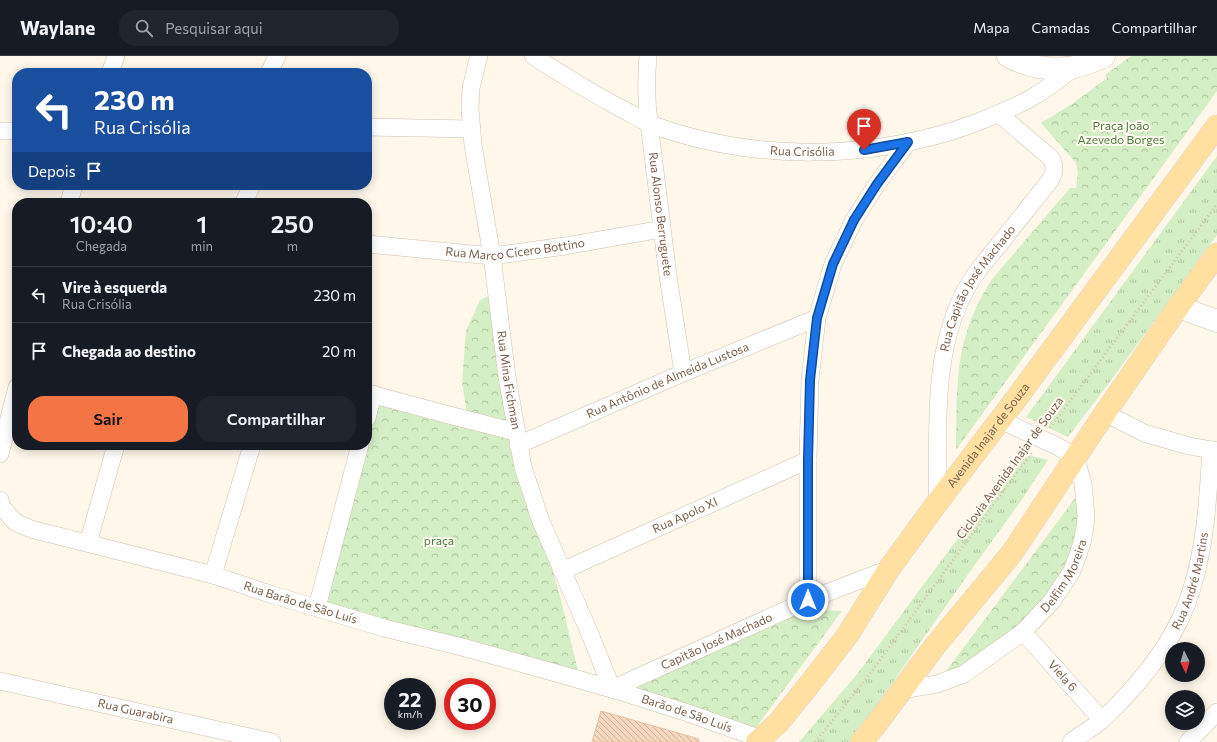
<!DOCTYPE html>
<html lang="pt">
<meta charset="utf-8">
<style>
:root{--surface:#171b24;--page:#20242c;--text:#f1f3f6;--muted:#9ea1a6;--line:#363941;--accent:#f37444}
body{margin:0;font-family:Commissioner,sans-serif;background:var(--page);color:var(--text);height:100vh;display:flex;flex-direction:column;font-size:15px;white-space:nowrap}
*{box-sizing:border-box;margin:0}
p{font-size:13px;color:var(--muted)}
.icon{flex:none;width:22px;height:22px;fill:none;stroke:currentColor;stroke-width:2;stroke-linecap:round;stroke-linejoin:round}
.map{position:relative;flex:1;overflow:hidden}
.side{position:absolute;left:12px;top:142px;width:360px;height:252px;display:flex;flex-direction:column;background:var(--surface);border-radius:16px;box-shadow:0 2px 10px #0003}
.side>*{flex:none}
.guide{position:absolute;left:12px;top:12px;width:360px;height:122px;border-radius:16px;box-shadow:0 2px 10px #0003;background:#1a4fa0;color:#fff;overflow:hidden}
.needle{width:26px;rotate:175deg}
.buttons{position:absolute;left:1165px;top:586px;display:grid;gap:8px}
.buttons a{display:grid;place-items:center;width:40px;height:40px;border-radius:50%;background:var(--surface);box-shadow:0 2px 10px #0003;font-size:20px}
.speed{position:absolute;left:384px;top:622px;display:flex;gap:8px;font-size:20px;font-weight:700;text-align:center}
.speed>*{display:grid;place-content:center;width:52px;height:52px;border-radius:50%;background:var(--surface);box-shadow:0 2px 10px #0003;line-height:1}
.speed small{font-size:10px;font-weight:400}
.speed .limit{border:6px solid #d22;background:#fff;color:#111}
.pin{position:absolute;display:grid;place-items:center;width:34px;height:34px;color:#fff;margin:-41px -17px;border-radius:50% 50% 50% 0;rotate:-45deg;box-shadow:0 0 4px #0007}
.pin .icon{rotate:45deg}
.me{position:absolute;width:44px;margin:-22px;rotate:0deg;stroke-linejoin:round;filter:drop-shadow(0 0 3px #0008)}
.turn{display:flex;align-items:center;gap:14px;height:84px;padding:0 16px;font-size:18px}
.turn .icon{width:52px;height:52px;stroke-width:2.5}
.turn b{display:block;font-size:28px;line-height:34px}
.then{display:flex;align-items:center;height:38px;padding:0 16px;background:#0003;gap:8px;font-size:15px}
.eta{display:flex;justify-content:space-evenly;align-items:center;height:68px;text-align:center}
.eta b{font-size:24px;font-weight:600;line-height:28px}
.button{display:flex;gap:8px;margin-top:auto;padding:8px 16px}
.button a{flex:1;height:46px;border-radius:16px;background:var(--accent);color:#111;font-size:16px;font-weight:600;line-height:46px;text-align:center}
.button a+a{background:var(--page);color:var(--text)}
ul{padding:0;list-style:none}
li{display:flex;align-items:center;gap:12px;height:56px;padding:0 16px;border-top:1px solid var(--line)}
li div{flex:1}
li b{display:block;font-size:15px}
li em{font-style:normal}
header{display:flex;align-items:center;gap:24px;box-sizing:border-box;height:56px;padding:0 20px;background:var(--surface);border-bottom:1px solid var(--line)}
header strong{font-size:19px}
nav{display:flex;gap:22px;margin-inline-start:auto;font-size:14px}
.search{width:280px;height:36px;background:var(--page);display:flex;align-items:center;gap:10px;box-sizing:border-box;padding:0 14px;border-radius:16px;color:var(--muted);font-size:15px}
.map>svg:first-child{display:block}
</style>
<header>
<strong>Waylane</strong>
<div class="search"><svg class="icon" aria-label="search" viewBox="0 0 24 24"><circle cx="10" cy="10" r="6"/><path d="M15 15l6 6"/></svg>Pesquisar aqui</div>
<nav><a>Mapa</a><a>Camadas</a><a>Compartilhar</a></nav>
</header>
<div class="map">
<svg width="1217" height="686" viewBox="0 0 1217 686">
<defs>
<pattern id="grass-tufts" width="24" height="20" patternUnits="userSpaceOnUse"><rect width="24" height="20" fill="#d4efc6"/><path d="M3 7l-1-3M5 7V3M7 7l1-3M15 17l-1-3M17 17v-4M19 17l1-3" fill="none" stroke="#b1c5a3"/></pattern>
<pattern id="park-crowns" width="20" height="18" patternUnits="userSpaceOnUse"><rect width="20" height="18" fill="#d4efc6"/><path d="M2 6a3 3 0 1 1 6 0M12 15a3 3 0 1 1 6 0" fill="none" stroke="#b1c5a3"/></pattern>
<pattern id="building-back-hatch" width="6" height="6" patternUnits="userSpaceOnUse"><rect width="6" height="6" fill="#f7d8be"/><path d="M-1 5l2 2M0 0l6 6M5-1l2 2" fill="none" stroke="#cdb29c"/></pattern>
</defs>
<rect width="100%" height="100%" fill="#fef7ea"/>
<g fill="url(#grass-tufts)">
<polygon points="1217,100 1217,179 1115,319 1068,381 1026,361"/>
<polygon points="1021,397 1048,404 1023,442 969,517 858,676 849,686 799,686 858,617"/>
</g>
<g fill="url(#park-crowns)">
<path d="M1131 0H1217V35L956 394C957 344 954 301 975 254 980 243 986 232 993 222L1070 132H1076L1078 117 1076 107 1041 67 1072 48 1107 22 1105 19Z"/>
<polygon points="493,238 513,371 562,548 579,619 324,558 352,389 367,389 367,328 382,337 467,359 462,326 466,275 480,244"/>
<polygon points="1076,441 1084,467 1079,494 1014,582 941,622"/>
<polygon points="809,554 842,555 746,685 610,637"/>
</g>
<polygon fill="url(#building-back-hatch)" stroke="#ebbf9d" points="601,655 699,683 699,686 592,686"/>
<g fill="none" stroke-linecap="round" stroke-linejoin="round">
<defs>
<g id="street">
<path id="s1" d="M479 0 477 7 471 32 470 53 473 89 492 200 507 321 523 411 540 463 590 578 612 633"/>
<path id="s2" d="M533 0C561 18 589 35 618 51 629 56 639 63 650 68 753 106 870 105 973 68 993 60 1014 52 1033 41 1048 32 1061 22 1075 11"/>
<path id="s3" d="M648 0C646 23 646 44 649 67L668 220 683 317"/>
<polyline points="110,17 116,0"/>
<polyline points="269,17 277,0"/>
<polyline points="367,71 472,73"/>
<polyline points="0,75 17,75"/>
<polyline points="69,147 74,129"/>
<polyline points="243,147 245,144 252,129"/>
<path id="s4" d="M367 188 492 200 565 190 662 173"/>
<polyline points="367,337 449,359 516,376"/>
<polyline points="1105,357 1144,377 1189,390 1217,395"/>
<polyline points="367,362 373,338"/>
<path id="s5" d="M518 389 683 317 817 262"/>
<polyline points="0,398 17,331"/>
<path id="s6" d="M0 444 2 451 15 466 31 473 213 519 270 538 384 572 462 591 556 617 612 633 688 657 761 683"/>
<path id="s7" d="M937 447C939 378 931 306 962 241 972 220 987 203 1002 185 1018 164 1035 144 1051 123 1055 115 1055 110 1051 102L999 58"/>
<polyline points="88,487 116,389"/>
<path id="s8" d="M562 515 808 404"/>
<polyline points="213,519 252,389"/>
<polyline points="808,544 808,404 810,324 817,262 833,208 854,164 877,128 908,86"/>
<polyline points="317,551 360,389"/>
<path id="s9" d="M1023 576 1102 664"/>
<path id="s10" d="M0 625 272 686"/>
<path id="s11" d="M612 633 808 544 889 513"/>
<path id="s12" d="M901 634 937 628 964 618 1023 576 1052 545 1072 515 1082 487 1085 471 1086 460 1083 427 1075 401 1057 390 1000 364"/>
<path id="s13" d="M1071 686C1081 678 1093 672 1103 663 1140 628 1178 582 1192 532 1206 487 1208 440 1211 394"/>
<polyline points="1188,686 1217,656"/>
</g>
<g id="secondary">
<path d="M1008 0C1027 11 1052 15 1074 11 1083 10 1092 5 1101 2L1104 0"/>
<polyline points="1178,251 1217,265"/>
</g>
<g id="primary">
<path id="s14" d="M757 686 778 667 805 634 847 580 889 513 937 447 1016 343 1217 70"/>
<polyline points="861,686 874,671 935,590 1012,497 1105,357 1178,251 1217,198"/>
</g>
</defs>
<use href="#street" stroke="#d3c0ad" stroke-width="18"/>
<use href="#secondary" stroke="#d9c2ac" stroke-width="23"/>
<use href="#primary" stroke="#ddd5d0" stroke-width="23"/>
<g stroke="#ddbba0" stroke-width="2.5" stroke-dasharray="1 3" stroke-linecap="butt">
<polyline points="1050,372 1217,148"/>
<polyline points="815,686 863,627 1033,395"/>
</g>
<use href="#street" stroke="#fff" stroke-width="17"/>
<use href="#secondary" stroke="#fff" stroke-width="22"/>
<use href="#primary" stroke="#ffe0a0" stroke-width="22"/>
</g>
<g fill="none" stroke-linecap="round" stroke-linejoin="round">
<defs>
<polyline id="route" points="808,544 808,404 810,324 817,262 833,208 854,164 877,128 908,86 864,94"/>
</defs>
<use href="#route" stroke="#114b97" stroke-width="10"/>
<use href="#route" stroke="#1a73e8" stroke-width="7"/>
</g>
<g text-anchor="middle" stroke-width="4" stroke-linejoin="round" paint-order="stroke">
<g font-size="12" fill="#4c7d3d" stroke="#fffbf2">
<text x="1121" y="74">Praça João<tspan x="1121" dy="14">Azevedo Borges</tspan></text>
<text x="439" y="489">praça</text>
</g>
<g font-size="12" fill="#7d5e49" stroke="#fffbf2">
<text dy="4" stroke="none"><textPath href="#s2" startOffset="291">Rua Crisólia</textPath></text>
<text dy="4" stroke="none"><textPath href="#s3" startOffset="159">Rua Alonso Berruguete</textPath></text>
<text dy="4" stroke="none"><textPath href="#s4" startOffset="149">Rua Marco Cícero Bottino</textPath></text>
<text dy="4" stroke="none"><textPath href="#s7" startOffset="224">Rua Capitão José Machado</textPath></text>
<text dy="4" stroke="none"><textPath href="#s1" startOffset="328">Rua Mina Fichman</textPath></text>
<text dy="4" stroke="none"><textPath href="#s5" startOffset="163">Rua Antônio de Almeida Lustosa</textPath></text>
<text dy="4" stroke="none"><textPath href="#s14" startOffset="385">Avenida Inajar de Souza</textPath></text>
<text transform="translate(1010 412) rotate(-54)" y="4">Ciclovia Avenida Inajar de Souza</text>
<text dy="4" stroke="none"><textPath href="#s8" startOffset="135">Rua Apolo XI</textPath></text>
<text dy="4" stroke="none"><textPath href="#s12" startOffset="208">Delfim Moreira</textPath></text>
<text dy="4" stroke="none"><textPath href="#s13" startOffset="206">Rua André Martins</textPath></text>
<text dy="4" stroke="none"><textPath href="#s6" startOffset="324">Rua Barão de São Luís</textPath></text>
<text dy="4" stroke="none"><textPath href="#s11" startOffset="115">Capitão José Machado</textPath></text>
<text dy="4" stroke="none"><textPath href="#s9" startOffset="59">Viela 6</textPath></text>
<text dy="4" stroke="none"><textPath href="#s10" startOffset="139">Rua Guarabira</textPath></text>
<text dy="4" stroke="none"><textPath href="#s6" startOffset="726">Barão de São Luís</textPath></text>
</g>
</g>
</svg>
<div class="buttons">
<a><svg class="needle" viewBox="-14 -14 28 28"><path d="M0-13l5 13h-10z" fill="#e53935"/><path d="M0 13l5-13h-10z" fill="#9ea1a6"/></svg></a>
<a><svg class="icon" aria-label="layers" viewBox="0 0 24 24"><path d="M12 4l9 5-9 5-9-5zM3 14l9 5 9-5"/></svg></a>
</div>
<div class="speed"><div>22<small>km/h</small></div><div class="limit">30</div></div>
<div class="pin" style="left:864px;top:94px;background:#d93025"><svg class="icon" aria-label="arrive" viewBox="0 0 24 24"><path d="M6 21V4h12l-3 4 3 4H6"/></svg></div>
<svg class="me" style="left:808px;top:544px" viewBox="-20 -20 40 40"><circle r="17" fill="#1a73e8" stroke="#fff" stroke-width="3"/><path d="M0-11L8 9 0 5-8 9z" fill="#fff"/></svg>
<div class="guide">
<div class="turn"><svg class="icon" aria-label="left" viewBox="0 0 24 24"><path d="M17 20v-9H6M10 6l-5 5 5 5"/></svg><div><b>230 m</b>Rua Crisólia</div></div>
<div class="then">Depois<svg class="icon" aria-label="arrive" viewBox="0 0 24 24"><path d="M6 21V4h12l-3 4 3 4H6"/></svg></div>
</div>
<section class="side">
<div class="eta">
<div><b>10:40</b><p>Chegada</p></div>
<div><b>1</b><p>min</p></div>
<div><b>250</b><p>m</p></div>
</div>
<ul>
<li><svg class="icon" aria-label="left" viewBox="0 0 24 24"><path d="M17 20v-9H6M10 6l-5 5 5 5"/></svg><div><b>Vire à esquerda</b><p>Rua Crisólia</p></div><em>230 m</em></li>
<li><svg class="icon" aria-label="arrive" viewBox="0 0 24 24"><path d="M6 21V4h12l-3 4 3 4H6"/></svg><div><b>Chegada ao destino</b></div><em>20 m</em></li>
</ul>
<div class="button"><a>Sair</a><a>Compartilhar</a></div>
</section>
</div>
